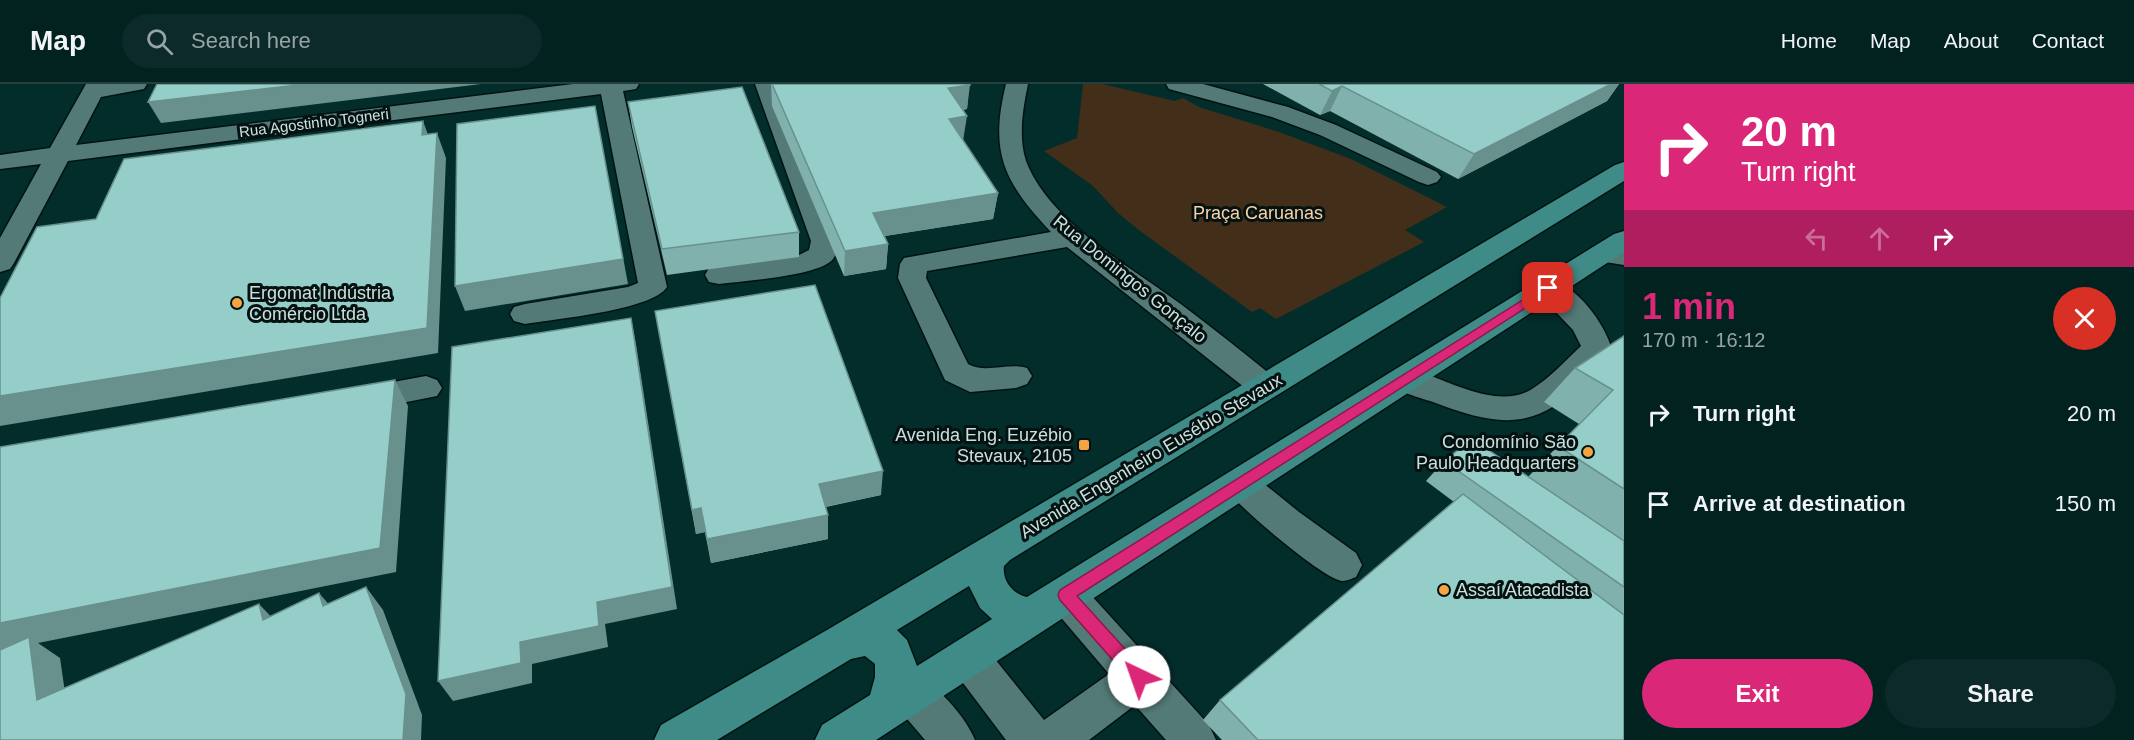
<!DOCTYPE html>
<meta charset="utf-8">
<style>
:root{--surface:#022220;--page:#0c2a29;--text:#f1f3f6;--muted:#96a4a5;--line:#233f3e;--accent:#db2777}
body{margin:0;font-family:Helvetica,sans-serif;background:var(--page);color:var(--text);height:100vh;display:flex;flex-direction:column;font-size:22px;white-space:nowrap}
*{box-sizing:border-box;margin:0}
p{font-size:20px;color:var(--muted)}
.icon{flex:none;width:33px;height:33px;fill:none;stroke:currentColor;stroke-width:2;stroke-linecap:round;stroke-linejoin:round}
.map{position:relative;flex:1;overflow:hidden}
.panel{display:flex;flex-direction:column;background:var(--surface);width:510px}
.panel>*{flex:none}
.guide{background:#db2777;color:#fff;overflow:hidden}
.pin{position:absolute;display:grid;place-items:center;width:51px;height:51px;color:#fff;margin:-26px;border-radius:12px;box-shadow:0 3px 9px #0006}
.me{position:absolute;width:66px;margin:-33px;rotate:318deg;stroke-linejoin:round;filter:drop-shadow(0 0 4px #0008)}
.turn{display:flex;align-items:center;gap:21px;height:126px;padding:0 18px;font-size:27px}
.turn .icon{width:78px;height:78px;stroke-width:2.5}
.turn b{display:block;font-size:42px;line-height:51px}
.lanes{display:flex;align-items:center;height:57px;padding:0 18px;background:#0003;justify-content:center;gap:30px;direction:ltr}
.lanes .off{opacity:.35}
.round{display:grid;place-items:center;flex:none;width:63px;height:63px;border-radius:32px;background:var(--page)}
.head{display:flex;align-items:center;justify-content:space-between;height:102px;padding:0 18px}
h1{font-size:36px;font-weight:700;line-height:45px;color:var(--accent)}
.action{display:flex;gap:12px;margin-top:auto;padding:12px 18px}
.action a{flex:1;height:69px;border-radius:36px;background:var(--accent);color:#fff;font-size:24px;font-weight:700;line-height:69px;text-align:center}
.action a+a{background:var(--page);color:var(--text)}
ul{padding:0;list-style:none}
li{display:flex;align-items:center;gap:18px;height:90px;padding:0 18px}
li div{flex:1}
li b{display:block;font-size:22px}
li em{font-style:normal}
header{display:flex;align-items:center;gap:36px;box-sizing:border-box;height:84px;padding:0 30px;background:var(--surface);border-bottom:2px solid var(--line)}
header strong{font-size:28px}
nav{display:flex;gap:33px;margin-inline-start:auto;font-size:21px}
.search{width:420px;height:54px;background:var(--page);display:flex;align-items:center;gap:15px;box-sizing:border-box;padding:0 21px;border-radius:33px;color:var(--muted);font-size:22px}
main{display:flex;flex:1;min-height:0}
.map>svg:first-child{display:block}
</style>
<header>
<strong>Map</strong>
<div class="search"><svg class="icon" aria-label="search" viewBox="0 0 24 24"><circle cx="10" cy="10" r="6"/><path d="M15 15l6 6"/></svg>Search here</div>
<nav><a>Home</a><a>Map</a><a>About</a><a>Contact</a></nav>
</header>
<main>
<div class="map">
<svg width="1624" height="656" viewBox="0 0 1624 656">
<rect width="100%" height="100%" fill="#032d2b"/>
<polygon fill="#422e19" points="1083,0 1102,0 1175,17 1183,14 1199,23 1279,48 1351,75 1447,123 1405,146 1424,158 1276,235 1260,224 1252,228 1140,147 1118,129 1093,102 1044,67 1077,54"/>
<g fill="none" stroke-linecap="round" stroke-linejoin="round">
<defs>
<g id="minor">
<path d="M86 0H147L144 5 101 13 76 61 573 0H639L636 5 623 7 667 203C653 226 555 235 525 240L514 237 510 230 514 223 525 220 628 203 638 199 601 10 68 77 14 179 10 185 0 188V154L41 80 0 85V71L50 64Z"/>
<path d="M755 0H777L839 157C838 163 837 170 833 175 820 192 743 197 719 200L709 198 705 191 709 184 799 171 809 166 811 157Z"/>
<path d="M1006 0H1028C1023 24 1018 53 1026 77 1049 138 1132 184 1182 221 1214 245 1245 270 1276 295L1281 303 1276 311 1265 315 1254 311 1067 163 927 187 926 194 968 280C985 290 1009 278 1027 284L1032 292 1027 300 1016 304 970 308 945 296 898 194 900 180 904 174 1051 148C1004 98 989 69 1006 0Z"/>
<polygon points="1166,0 1203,0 1288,23 1336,41 1437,88 1441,93 1437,98 1428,101 1419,98 1320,51 1272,33 1169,5"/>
<polygon points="1602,161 1624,163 1624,181 1592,176 1588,170 1592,164"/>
<path d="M1548 194C1578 203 1603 237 1612 265 1605 277 1594 286 1585 296 1534 349 1497 342 1433 318 1418 313 1397 309 1389 295L1394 287C1408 282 1419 288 1434 293 1462 304 1503 323 1532 305 1550 294 1565 277 1581 262L1573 246 1533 204 1538 197Z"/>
<polygon points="426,292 437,296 442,304 437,312 356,328 344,325 340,316 344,307"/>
<path d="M1240 386 1252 390 1299 428 1356 469 1362 481 1356 493C1353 494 1347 497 1343 497 1326 498 1231 417 1222 400L1228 390Z"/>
<polygon points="1066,494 1080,499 1209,641 1216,656 1166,656 1135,621 1089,656 1006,656 954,587 948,573 954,559 968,554 982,559 1044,636 1109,590 1052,523 1047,511 1052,499"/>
<path d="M912 589C936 599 965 632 975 656H925L897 623 891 609 897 595Z"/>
</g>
<path id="major" d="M1624 78V97L1010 476 1004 482C1002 497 1013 510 1027 513L1614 150 1624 147V168L876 656H815L822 641 870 611 875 593V580L865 572 851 575 717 656H654L661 641 827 546 1615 81ZM969 502 980 524 992 535 917 582 907 556 897 546Z"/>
</defs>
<use href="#minor" stroke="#001412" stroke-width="3"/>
<use href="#major" stroke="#001412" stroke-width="3"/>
<use href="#minor" fill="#547a77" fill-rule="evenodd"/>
<use href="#major" fill="#3e8b87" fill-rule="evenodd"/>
</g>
<g fill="#80b1ad">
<polygon points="771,0 969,0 967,25 963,26 963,57 998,109 993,135 885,152 888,160 886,185 844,192 772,22"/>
<polygon points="1263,0 1619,0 1607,17 1458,95 1330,27 1320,31"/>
<polygon points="628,18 799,148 799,173 667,191 632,43"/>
<polygon points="655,227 881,411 826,423 828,455 711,479 705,448 696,450"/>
<polygon points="1624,252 1624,656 1222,656 1203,636 1220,616 1454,418 1426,397 1444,377 1528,393 1579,340 1544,318 1575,284"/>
</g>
<g fill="#68908d">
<polygon points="306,0 481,0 161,39 148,18"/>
<polygon points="1611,0 1619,0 1607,17 1458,95 1474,70"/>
<polygon points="970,1 967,25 945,28 948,4"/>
<polygon points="1342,2 1330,27 1320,31 1332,7"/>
<polygon points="595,22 628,200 465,227 455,202"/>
<polygon points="967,32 963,57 949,35"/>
<polygon points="423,37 432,62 422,51"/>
<polygon points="437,49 446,74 438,269 0,342 0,312"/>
<polygon points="998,109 993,135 872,154 873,129"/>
<polygon points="888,160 886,185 844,192 845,167"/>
<polygon points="631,234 636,260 677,525 605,540 608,563 532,580 532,599 453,617 438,597 520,558 597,518"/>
<polygon points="395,296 408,322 396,488 38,559 60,574 69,636 37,616 0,567 0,539"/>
<polygon points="883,387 881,411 818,424 819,400"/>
<polygon points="701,424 705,448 696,450 692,426"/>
<polygon points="828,431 828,455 711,479 707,455"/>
<polygon points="366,503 383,526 422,631 421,656 403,656"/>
<polygon points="319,509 338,531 323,522"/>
<polygon points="259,520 280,542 263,536"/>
</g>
<g fill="#95cec9" stroke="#68908d" stroke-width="1.5">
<polygon points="157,0 306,0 148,18"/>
<polygon points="772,0 969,0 970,1 948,4 967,32 949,35 998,109 873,129 888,160 845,167"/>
<polygon points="1319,0 1611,0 1474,70 1342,2 1332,7"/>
<polygon points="742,3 799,148 662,165 628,18"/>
<polygon points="595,22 623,175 455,202 457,40"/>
<polygon points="423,37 422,51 437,49 427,244 0,312 0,214 37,143 96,135 124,75"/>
<polygon points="815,201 883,387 819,400 828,431 707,455 701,424 692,426 655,227"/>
<polygon points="631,234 672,503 597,518 599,542 520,558 521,579 438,597 452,263"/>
<polygon points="1624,252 1624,405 1558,362 1613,306 1575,284"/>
<polygon points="395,296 380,464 0,539 0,363"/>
<polygon points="1472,355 1624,457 1624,503 1444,377"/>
<polygon points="1463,410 1624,531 1624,656 1258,656 1220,616"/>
<polygon points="366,503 406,610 403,656 0,656 0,566 29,553 37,616 259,520 263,536 319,509 323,522"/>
</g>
<polygon fill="#db2777" stroke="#8e194d" stroke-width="1.5" points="1548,200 1552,201 1552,207 1077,512 1145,587 1147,593 1145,599 1139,601 1133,599 1060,516 1058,511 1060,506"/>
<g fill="#f4a444" stroke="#041211" stroke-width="2">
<circle cx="237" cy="219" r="6"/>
<rect x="1078" y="355" width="12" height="12" rx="3"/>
<circle cx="1588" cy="368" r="6"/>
<circle cx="1444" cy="506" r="6"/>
</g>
<g text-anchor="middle" stroke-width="6" stroke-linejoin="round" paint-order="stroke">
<g font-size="15" fill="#cce0de" stroke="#041211">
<text transform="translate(314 39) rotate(-7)" y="5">Rua Agostinho Togneri</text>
</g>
<g font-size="18" fill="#fad2a9" stroke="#041211">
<text x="1258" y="135">Praça Caruanas</text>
</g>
<g font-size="18" fill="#cce0de" stroke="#041211">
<text transform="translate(1130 195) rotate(39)" y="6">Rua Domingos Gonçalo</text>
<text transform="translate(1151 372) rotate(-31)" y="6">Avenida Engenheiro Eusébio Stevaux</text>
</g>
<g font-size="18" fill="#cce0de" stroke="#041211" text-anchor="start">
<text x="249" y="215">Ergomat Indústria<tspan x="249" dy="21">Comércio Ltda</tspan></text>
<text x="1072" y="357" text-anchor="end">Avenida Eng. Euzébio<tspan x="1072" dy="21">Stevaux, 2105</tspan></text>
<text x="1576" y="364" text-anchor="end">Condomínio São<tspan x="1576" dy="21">Paulo Headquarters</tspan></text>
<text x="1456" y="512">Assaí Atacadista</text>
</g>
</g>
</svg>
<div class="pin" style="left:1548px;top:204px;background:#d93025"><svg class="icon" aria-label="arrive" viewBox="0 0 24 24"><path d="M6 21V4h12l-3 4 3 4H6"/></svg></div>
<svg class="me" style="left:1139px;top:593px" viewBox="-20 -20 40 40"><circle r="19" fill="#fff"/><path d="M0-13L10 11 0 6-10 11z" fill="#db2777"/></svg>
</div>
<section class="panel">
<div class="guide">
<div class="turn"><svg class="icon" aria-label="right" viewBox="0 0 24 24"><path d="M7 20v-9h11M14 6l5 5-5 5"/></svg><div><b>20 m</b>Turn right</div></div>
<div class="lanes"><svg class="icon off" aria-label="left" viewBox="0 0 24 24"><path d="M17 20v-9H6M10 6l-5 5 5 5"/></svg><svg class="icon off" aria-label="ahead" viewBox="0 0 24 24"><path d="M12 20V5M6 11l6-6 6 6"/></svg><svg class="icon" aria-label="right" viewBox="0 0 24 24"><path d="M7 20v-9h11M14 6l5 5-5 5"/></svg></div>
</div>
<div class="head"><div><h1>1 min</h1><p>170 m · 16:12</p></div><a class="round" style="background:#d93025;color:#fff"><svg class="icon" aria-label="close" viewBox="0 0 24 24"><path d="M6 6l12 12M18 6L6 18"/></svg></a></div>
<ul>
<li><svg class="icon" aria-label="right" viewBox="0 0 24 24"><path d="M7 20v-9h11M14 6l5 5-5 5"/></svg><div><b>Turn right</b></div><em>20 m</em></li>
<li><svg class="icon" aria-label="arrive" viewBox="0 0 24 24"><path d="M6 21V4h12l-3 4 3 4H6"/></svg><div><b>Arrive at destination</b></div><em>150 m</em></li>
</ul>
<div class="action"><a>Exit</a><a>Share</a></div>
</section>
</main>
